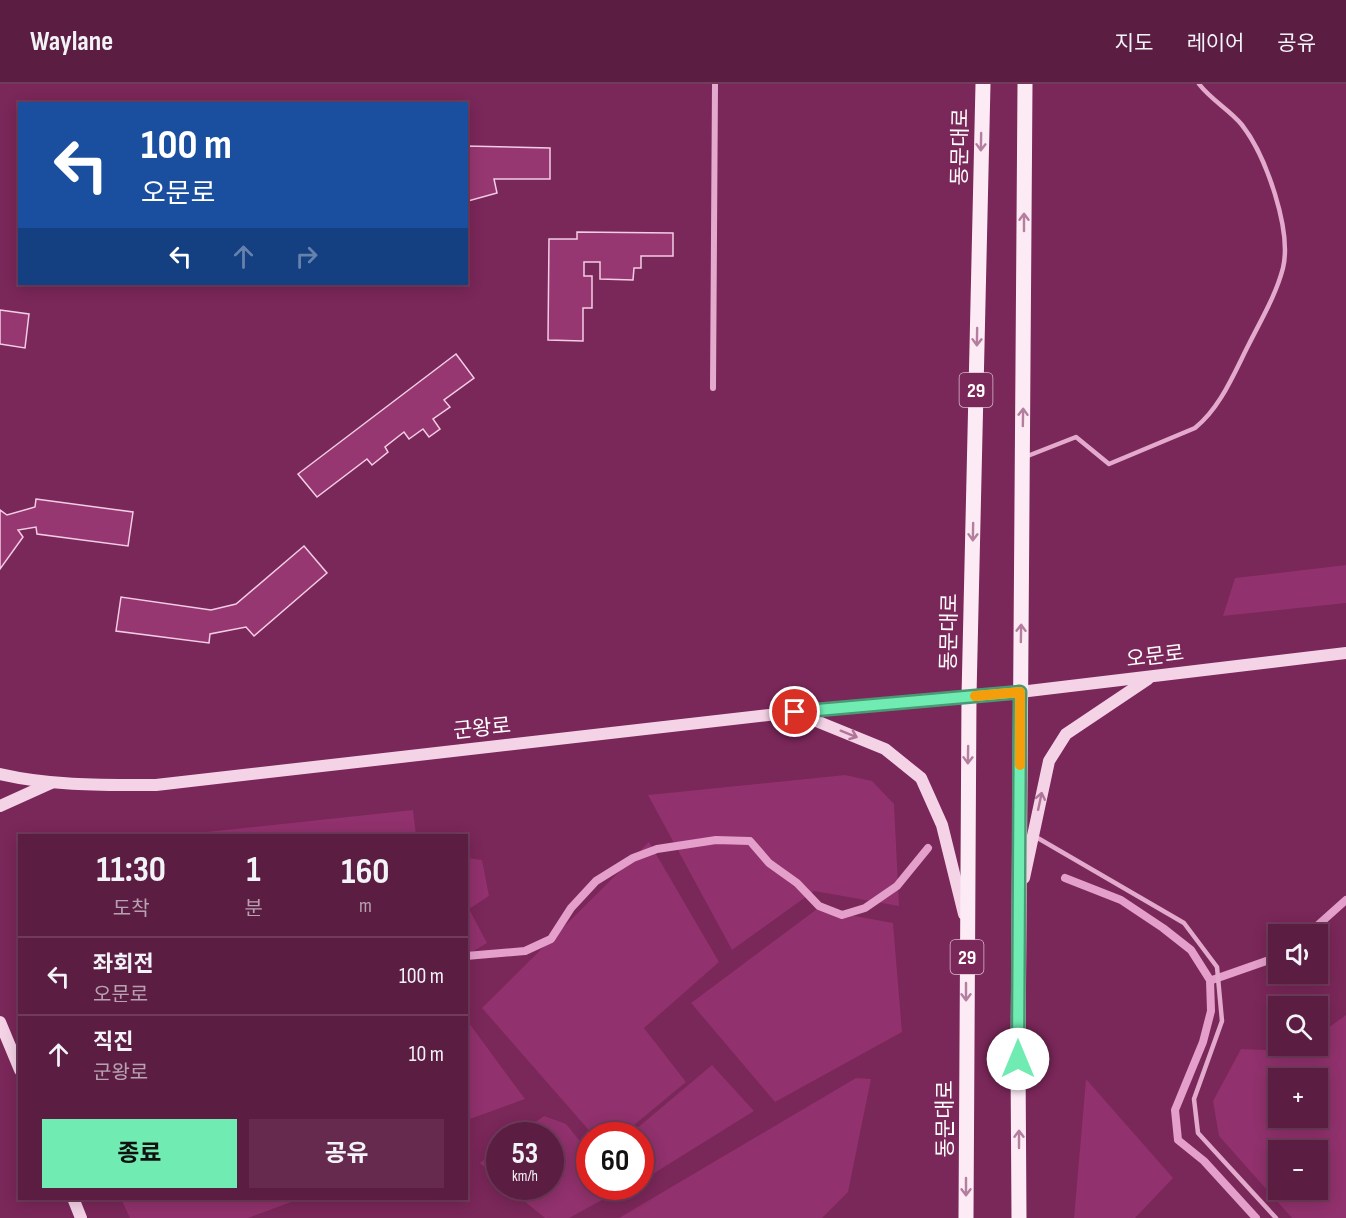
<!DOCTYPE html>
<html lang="ko">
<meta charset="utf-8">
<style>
:root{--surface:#5c1d43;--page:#652a4e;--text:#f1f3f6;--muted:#b8a2b2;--line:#713b5c;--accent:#70ecb3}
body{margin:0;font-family:"Sofia Sans Condensed","Noto Sans KR",sans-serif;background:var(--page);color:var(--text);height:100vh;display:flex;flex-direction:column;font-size:22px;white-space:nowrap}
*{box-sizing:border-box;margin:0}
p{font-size:20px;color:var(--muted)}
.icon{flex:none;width:33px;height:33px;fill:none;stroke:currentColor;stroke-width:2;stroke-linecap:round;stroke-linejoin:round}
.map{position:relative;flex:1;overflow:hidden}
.side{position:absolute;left:18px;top:750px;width:450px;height:366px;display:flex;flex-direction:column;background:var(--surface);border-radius:0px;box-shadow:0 3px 15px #0003,0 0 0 2px var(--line)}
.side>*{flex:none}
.top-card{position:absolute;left:18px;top:18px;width:450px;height:183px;border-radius:0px;box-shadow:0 3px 15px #0003,0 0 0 2px var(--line);background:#1a4fa0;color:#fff;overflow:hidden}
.buttons{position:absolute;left:1268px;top:840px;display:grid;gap:12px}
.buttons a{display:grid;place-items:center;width:60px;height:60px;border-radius:0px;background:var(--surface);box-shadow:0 3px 15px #0003,0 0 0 2px var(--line);font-size:30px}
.speed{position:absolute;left:486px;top:1038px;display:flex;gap:12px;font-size:30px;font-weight:700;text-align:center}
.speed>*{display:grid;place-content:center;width:78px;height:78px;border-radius:50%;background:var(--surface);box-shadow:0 3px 15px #0003,0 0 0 2px var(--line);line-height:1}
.speed small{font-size:15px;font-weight:400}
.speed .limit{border:9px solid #d22;background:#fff;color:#111}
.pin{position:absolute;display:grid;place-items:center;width:51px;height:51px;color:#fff;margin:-26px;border:3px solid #fff;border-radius:50%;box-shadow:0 2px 6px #0007}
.me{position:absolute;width:66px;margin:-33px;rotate:0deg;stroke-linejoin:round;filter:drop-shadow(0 0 4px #0008)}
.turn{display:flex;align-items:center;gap:21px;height:126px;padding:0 24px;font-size:27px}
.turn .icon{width:78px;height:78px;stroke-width:2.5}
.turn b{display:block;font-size:42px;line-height:51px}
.lanes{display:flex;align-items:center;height:57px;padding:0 24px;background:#0003;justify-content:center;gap:30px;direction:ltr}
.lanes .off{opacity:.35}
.eta{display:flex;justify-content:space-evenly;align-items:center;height:102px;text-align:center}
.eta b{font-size:36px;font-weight:700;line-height:42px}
.cta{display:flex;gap:12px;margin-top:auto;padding:12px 24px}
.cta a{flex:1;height:69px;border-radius:0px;background:var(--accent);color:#111;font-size:24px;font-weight:700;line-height:69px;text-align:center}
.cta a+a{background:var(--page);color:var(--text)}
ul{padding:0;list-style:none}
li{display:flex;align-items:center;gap:18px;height:78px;padding:0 24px;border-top:2px solid var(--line)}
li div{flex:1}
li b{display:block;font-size:22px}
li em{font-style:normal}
header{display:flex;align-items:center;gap:36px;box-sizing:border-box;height:84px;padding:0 30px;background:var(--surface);border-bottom:2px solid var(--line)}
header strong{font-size:28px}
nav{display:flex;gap:33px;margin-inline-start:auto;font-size:21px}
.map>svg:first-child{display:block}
</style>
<header>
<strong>Waylane</strong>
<nav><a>지도</a><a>레이어</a><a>공유</a></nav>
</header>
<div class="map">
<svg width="1346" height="1134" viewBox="0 0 1346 1134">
<rect width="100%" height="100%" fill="#7a2759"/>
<g fill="#91316d" fill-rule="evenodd">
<polygon points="1346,481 1346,519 1223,532 1235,494"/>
<polygon points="845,691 872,697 894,720 899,822 814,807 732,866 648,711"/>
<polygon points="413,726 416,751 188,750"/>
<polygon points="649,758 719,878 644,944 686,998 622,1051 593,1051 482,924"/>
<polygon points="467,774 482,776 489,812 469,825 487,859 467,871"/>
<polygon points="817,825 893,839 902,948 775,1018 691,919"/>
<path d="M1346 931V1134H1292L1219 1052 1213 1017 1241 965 1296 967 1304 962H1317V952ZM1278 994H1317V1034H1278ZM1317 1066V1106H1278V1066Z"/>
<polygon points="466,935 525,1015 467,1036 466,1036"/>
<polygon points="712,981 754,1027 648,1093 641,1087 640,1052 629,1051"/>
<polygon points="856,994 871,995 848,1108 822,1134 619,1134"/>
<polygon points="1086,995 1173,1094 1135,1134 1074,1134"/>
<polygon points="544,1032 566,1040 589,1068 590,1102 619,1103 622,1105 569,1134 545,1134 507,1103 550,1102 550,1052 517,1051"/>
<polygon points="499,1064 499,1096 480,1079"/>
<polygon points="121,1115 299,1115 248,1134 130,1134"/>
</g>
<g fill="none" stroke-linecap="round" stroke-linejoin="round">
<g stroke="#e49fcb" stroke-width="8">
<polyline points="1065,794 1121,816 1163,844 1191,866 1210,896 1211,927 1203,958 1175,1026 1178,1056 1204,1077 1256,1134"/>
<polyline points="1308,850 1346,816"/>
<polyline points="466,872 525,867 551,855 571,824 596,797 633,774 657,765 716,756 750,757 769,779 797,799 819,822 842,831 865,824 897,802 928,764"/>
<polyline points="1212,896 1278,873"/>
</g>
</g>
<g fill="#973772" stroke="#f3cde5" stroke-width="1.5">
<polygon points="466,62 550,64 550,95 494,95 497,109 468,117"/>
<polygon points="577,148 673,149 673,172 641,172 641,184 634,184 633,196 600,195 600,178 584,178 584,192 592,192 592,224 583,224 583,257 548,256 549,155 577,155"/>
<polygon points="0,226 29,230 25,264 0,260"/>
<polygon points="456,270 474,294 444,316 450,323 433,335 440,345 429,353 423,345 409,355 404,348 385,363 388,368 372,381 367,375 317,413 298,390"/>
<polygon points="36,415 133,428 128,462 37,450 36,443 18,446 23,453 0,485 0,426 7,431 35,423"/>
<polygon points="304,462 327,489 254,552 246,543 210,550 209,559 116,547 121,513 211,526 236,520"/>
</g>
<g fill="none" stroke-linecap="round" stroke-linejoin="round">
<g stroke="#e4aace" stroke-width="4.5">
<path d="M1025 373 1076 353 1109 380 1195 344C1221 323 1234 289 1249 260 1261 236 1276 211 1283 184 1292 146 1266 72 1242 41 1230 26 1211 16 1199 0"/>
<polyline points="1036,753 1184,839 1217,883 1222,937 1194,1015 1198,1049 1276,1134"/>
</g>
<polyline stroke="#e4aace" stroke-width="6" points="713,304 715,0"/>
<g stroke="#f4d3e7" stroke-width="12">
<polyline points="799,630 885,665 921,694 942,741 964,830"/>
<path d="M0 690C52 702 104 701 156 701L795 628 1020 608 1346 569"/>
<polyline points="0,722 51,699"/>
<polyline points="1024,794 1049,677 1066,650 1148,595"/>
<polyline points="0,938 20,986"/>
<polyline points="73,1114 81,1134"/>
</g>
<g stroke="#fceaf4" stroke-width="15">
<polyline points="966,1134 969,612 983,0"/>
<polyline points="1019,1134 1018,975 1025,0"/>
</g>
</g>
<defs><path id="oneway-shaft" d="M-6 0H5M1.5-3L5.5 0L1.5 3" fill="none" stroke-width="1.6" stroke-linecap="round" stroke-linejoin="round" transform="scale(1.5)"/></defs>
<g stroke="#b47f9f">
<use href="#oneway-shaft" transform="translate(981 58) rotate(91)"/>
<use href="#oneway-shaft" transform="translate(1024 138) rotate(-90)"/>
<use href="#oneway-shaft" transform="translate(977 253) rotate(91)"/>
<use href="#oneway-shaft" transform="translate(1023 333) rotate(-89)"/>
<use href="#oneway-shaft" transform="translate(973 448) rotate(91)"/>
<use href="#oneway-shaft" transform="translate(1021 549) rotate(-89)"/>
<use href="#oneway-shaft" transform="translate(968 671) rotate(91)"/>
<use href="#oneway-shaft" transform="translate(966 908) rotate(90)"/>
<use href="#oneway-shaft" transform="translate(1019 1055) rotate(-90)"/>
<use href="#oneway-shaft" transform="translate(966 1103) rotate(90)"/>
</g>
<g stroke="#b17499">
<use href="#oneway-shaft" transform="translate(849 650) rotate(22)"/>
<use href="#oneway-shaft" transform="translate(1040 717) rotate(-78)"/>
</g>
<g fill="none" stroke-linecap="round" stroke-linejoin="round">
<defs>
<polyline id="route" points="795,628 1020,608 1018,975"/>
</defs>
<use href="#route" stroke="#499974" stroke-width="15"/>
<use href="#route" stroke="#70ecb3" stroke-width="10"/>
<polyline stroke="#f59e0b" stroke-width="10" points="975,612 1020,608 1020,681"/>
</g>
<g text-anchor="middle" stroke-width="6" stroke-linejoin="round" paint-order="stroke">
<g fill="#7a2759" stroke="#d7becd" stroke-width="1.5">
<rect x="959.5" y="289" width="33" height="34" rx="4.5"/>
<rect x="950.5" y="856" width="33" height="34" rx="4.5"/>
</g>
<g font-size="20" font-weight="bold" fill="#fff">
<text x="976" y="313">29</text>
<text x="967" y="880">29</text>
</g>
<g font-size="21" fill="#fff" stroke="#7a2759">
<text transform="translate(960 63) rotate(-89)" y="7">동문대로</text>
<text transform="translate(949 548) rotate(-89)" y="7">동문대로</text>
<text transform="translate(1155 572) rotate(-7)" y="7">오문로</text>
<text transform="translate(482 644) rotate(-6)" y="7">군왕로</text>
<text transform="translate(945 1035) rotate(-90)" y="7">동문대로</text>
</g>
</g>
</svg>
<div class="buttons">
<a><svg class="icon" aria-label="sound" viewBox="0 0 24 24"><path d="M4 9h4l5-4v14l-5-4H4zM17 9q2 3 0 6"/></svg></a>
<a><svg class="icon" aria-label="search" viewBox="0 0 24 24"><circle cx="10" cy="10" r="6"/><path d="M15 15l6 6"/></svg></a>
<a>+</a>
<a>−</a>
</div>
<div class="speed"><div>53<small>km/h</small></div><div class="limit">60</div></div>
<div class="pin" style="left:795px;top:628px;background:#d93025"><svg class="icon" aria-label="arrive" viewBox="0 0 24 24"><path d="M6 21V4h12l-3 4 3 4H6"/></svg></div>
<svg class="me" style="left:1018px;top:975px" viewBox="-20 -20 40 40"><circle r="19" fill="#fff"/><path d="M0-13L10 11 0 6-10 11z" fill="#70ecb3"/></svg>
<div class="top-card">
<div class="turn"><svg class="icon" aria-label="left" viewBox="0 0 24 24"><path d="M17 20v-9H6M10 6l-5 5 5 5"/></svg><div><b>100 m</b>오문로</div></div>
<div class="lanes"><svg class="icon" aria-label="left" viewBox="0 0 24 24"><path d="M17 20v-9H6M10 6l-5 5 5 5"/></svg><svg class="icon off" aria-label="ahead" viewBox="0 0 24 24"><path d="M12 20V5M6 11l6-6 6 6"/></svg><svg class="icon off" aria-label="right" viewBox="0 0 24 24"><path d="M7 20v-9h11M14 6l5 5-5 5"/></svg></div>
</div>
<section class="side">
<div class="eta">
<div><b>11:30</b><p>도착</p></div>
<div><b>1</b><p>분</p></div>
<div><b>160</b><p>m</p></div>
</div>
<ul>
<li><svg class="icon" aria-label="left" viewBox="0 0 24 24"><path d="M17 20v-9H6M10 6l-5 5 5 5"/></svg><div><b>좌회전</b><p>오문로</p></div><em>100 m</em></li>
<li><svg class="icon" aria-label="ahead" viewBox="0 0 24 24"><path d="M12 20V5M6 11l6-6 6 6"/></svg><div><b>직진</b><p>군왕로</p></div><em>10 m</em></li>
</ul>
<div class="cta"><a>종료</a><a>공유</a></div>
</section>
</div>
